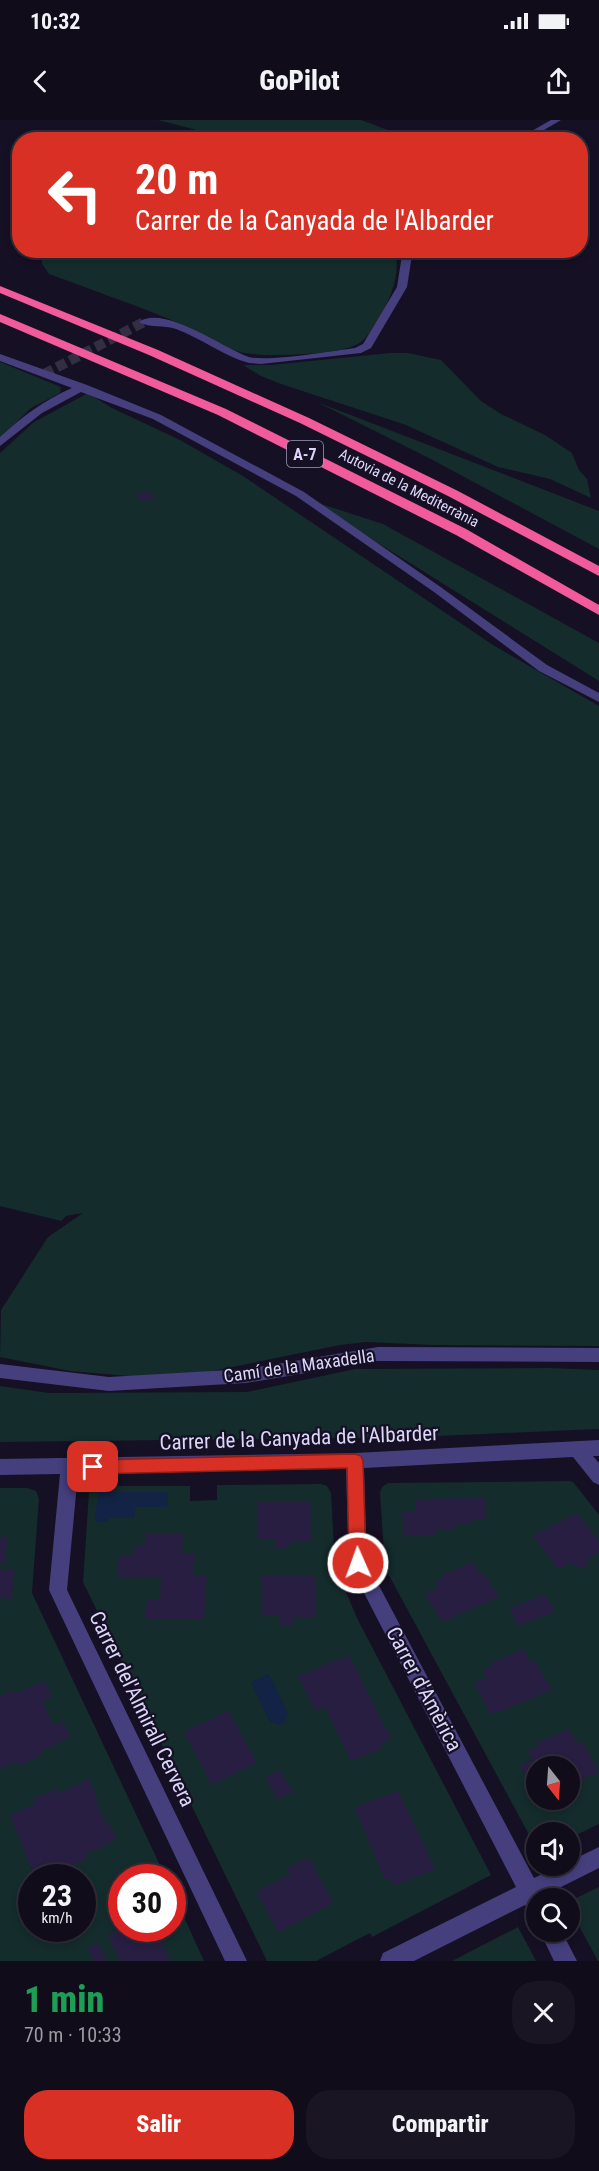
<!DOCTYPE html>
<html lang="es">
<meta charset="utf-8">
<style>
:root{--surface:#100c1a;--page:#191523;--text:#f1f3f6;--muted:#9c9ba2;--line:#302c39;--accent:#d93025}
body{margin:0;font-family:"Roboto Condensed",sans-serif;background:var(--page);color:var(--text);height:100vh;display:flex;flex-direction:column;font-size:22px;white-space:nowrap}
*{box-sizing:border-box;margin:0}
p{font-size:20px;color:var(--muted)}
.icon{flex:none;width:33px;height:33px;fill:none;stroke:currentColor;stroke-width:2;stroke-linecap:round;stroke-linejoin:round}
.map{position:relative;height:1841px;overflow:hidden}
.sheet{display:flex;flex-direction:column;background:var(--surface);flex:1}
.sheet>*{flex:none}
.banner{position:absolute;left:12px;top:12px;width:576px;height:126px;border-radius:24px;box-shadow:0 3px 9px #0003,0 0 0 2px var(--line);background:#d93025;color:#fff;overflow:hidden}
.needle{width:39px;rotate:163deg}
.fabs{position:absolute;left:526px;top:1636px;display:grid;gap:12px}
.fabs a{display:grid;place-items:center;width:54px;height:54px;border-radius:50%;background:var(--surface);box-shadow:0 3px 9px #0003,0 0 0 2px var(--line);font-size:30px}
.speed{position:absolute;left:18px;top:1744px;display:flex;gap:12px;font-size:30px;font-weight:700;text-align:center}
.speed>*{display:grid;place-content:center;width:78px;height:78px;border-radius:50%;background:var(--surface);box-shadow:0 3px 9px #0003,0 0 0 2px var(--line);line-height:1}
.speed small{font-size:15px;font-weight:400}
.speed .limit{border:9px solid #d22;background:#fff;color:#111}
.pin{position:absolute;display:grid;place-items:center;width:51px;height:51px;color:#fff;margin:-26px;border-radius:12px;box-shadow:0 3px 9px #0006}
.me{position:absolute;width:66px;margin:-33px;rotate:358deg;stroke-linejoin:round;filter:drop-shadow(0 0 4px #0008)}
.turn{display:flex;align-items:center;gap:21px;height:126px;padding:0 24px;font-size:27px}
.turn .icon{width:78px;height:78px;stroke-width:2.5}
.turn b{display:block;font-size:42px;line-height:51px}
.round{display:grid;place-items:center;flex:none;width:63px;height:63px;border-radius:24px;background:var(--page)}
.head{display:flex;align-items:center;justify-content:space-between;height:102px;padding:0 24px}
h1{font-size:36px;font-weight:800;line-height:45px;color:#1e9e55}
.primary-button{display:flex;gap:12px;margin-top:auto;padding:12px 24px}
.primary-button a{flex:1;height:69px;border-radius:24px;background:var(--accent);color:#fff;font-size:24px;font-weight:800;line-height:69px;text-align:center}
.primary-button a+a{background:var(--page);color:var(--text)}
.status{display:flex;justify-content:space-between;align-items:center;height:42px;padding:0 30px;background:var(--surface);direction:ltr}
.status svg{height:16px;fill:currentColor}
header{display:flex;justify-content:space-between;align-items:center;height:78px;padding:0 24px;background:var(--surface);font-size:27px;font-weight:800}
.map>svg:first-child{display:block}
</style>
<div class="status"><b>10:32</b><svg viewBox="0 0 49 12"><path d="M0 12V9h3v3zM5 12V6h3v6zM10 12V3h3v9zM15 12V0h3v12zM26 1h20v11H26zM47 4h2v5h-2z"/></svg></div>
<header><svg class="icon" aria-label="back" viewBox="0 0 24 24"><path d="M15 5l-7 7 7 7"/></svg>GoPilot<svg class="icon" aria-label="share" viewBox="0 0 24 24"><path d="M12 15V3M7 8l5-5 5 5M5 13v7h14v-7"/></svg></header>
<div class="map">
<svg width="599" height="1841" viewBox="0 0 599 1841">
<rect width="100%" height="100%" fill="#151023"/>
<g fill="#142c2c" fill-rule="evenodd">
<polygon points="158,0 361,0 412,19 231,19"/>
<path d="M395 130C401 154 391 179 378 199 372 208 367 219 358 224 339 235 262 238 240 232 215 226 193 209 169 199 130 183 89 169 49 154L42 144 41 131Z"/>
<polygon points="390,233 408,233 441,240 481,281 501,294 545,315 572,333 579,350 587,359 591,378 550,359 498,347 406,305 281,264 261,256 243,245 271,245"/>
<polygon points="0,242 61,267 60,273 31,288 0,318"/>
<polygon points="88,273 110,287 180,320 243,356 493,525 599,586 599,1226 433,1225 366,1222 340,1225 213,1251 167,1256 128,1256 70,1251 0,1237 1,1190 48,1117 83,1093 66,1096 61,1101 0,1086 0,333 34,302"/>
<polygon points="317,282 599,391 599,429 427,337"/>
<polygon points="309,380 383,404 599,523 599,561"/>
<polygon points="550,1248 599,1250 599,1309 415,1317 0,1322 0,1266 49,1273 247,1272 355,1249"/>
<path d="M570 1361 574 1363 599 1395V1704L570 1718V1713H537V1723L533 1722 385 1448 380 1373 382 1367 388 1363ZM537 1647H570V1680H537Z"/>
<polygon points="321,1364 327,1366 331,1373 335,1447 358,1500 491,1755 372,1817 370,1813 316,1841 267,1841 83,1462 89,1372 92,1368 100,1366 190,1366 190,1381 217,1380 217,1365"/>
<path d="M0 1368H27L36 1371 39 1379 32 1473 166 1758H122V1809H172L173 1773 204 1841H0ZM32 1758H82V1809H32Z"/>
<polygon points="599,1767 599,1841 598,1841 572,1793 576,1778"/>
<polygon points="518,1807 536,1841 452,1841"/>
</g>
<g fill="#122345">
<polygon points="98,1372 168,1372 167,1387 135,1387 135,1398 109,1398 108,1402 95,1402"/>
<polygon points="269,1554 288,1594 284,1603 280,1605 270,1602 251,1562"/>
</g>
<g fill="#271e42">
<polygon points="148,371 156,378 142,382 135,375"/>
<polygon points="485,1378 486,1399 471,1399 471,1404 454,1404 455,1409 434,1409 435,1416 404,1416 402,1391 416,1391 415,1379"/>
<polygon points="310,1381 311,1422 289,1422 289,1428 275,1429 275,1419 258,1419 258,1382"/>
<polygon points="577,1393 599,1421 599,1432 586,1439 590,1444 578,1449 572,1442 558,1449 533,1416"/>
<polygon points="146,1413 183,1414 182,1433 195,1433 193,1456 207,1456 204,1500 145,1499 147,1479 160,1480 161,1458 117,1457 119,1435 134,1435 135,1426 145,1426"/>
<polygon points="0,1418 8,1418 4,1444 0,1443"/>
<polygon points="473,1442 480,1454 484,1453 499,1477 442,1502 425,1474 439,1468 435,1462 444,1458 442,1455"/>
<polygon points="0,1450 15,1450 11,1479 0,1478"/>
<polygon points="262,1456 315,1456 316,1498 294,1498 294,1505 279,1506 280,1496 262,1496"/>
<polygon points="545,1475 555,1492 518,1506 509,1488"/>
<polygon points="524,1529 531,1543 535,1541 552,1570 491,1595 474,1563 487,1558 483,1550 493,1546 491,1543"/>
<polygon points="349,1535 391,1619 381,1624 382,1628 351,1641 325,1587 315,1591 298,1556"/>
<polygon points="45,1561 52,1577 42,1581 53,1605 63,1601 70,1618 41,1631 42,1635 19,1646 17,1642 0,1649 0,1576 13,1570 15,1574"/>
<polygon points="228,1591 257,1643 212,1665 184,1612"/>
<polygon points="569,1609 577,1623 582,1622 599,1652 570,1665 570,1647 537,1647 537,1678 520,1645 532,1640 528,1631 538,1627 536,1623"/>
<polygon points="280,1650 293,1672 278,1679 265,1658"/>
<polygon points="89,1659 96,1675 94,1677 105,1703 108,1702 117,1719 85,1735 87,1739 63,1750 61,1746 35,1758 10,1695 35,1684 33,1679 57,1669 59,1673"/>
<polygon points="398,1671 435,1749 394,1766 390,1758 385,1760 355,1688"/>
<polygon points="309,1737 333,1783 278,1812 257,1772 290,1754 287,1748"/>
<polygon points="122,1808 156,1809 170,1841 120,1841 108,1815"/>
<polygon points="98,1822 106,1840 104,1841 94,1841 87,1829"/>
</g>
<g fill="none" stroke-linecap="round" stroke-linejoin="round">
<polyline stroke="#332e43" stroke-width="10" stroke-dasharray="10 4.5" stroke-linecap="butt" points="44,254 144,202"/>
<g fill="#453f7e" fill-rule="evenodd">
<polygon points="551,0 561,0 527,20 516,20"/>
<path d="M401 130H410L412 135 407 167 371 228 361 233 261 244 249 243C223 236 201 218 176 209 165 205 147 208 139 202 164 184 224 229 249 237 268 242 332 231 355 228L363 224 397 167 402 135Z"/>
<path d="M0 234 87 265 161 295 304 372 442 468 547 545 599 573V582L539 551 434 472 296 376 153 299 81 272 42 293 0 326V317C22 297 44 280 72 268L0 241Z"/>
<polygon points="378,1227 599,1228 599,1242 378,1241 246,1263 109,1271 0,1258 0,1244 109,1257 246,1249"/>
<polygon points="599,1320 599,1336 593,1336 599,1343 599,1365 593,1362 573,1337 364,1348 367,1443 534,1758 559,1746 570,1746 570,1741 599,1727 599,1748 543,1776 545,1779 537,1779 537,1797 530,1793 525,1785 414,1841 380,1841 383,1833 516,1767 349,1444 346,1349 78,1353 67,1470 247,1841 225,1841 49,1470 60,1354 0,1355 0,1339 355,1333"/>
<polygon points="540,1812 562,1812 577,1841 554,1841"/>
</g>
<g fill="#f15b9b" fill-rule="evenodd">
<polygon points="0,166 158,230 309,298 458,371 599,446 599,456 448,376 300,303 149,235 0,173"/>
<polygon points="0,194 226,289 466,409 599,485 599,495 456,415 218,295 0,202"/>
</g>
</g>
<polygon fill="#d93025" stroke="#8d1f18" stroke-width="1.5" points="355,1334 361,1336 363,1341 366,1443 364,1449 358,1451 352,1449 349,1443 347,1348 93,1354 88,1352 85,1347 88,1342 93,1340"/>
<g text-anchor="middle" stroke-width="4.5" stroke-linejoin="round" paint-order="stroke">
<g font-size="15" fill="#dcd6fb" stroke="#151023">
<text transform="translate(409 368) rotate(27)" y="5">Autovia de la Mediterrània</text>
</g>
<rect fill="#151023" stroke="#a09bba" stroke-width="1.5" x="287" y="321" width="36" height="26" rx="4.5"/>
<g font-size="16" font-weight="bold" fill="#dcd6fb">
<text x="305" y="340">A-7</text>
</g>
<g font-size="18" fill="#dcd6fb" stroke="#151023">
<text transform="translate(299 1246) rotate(-8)" y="6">Camí de la Maxadella</text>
</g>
<g font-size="21" fill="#dcd6fb" stroke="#151023">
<text transform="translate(299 1318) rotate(-2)" y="7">Carrer de la Canyada de l'Albarder</text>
<text transform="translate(424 1569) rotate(62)" y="7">Carrer d'Amèrica</text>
<text transform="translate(142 1589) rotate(64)" y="7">Carrer del'Almirall Cervera</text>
</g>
</g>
</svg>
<div class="fabs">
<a><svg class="needle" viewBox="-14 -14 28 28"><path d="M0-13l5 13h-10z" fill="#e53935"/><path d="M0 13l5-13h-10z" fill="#9c9ba2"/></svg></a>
<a><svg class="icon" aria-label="sound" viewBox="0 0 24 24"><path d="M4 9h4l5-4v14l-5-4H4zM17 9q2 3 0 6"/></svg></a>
<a><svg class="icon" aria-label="search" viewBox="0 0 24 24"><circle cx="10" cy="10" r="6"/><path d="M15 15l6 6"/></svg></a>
</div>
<div class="speed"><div>23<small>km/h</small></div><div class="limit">30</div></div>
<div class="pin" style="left:93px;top:1347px;background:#d93025"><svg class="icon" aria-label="arrive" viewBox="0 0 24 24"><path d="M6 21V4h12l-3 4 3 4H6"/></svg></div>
<svg class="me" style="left:358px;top:1443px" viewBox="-20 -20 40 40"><circle r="17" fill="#d93025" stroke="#fff" stroke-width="3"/><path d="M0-11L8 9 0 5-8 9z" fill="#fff"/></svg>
<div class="banner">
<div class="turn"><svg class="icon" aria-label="left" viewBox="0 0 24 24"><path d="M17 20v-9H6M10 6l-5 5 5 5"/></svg><div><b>20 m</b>Carrer de la Canyada de l'Albarder</div></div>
</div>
</div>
<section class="sheet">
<div class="head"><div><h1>1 min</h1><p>70 m · 10:33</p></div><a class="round"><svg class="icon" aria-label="close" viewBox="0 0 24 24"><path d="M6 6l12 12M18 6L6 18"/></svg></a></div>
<div class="primary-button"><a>Salir</a><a>Compartir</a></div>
</section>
